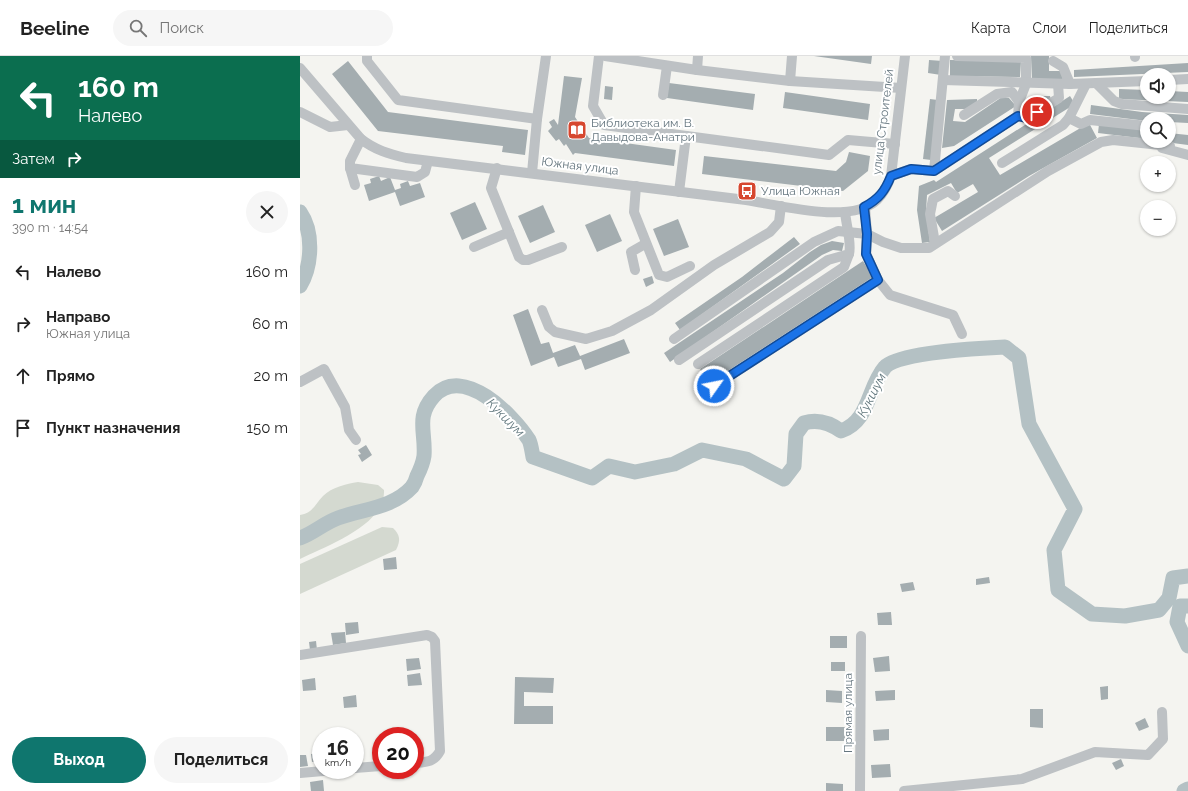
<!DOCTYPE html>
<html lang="ru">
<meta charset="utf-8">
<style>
:root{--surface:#fff;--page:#f6f6f6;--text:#222;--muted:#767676;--line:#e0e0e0;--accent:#0f766e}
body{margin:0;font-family:Raleway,sans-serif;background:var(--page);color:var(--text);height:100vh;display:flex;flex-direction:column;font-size:15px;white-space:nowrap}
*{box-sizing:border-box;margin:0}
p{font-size:13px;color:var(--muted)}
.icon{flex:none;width:22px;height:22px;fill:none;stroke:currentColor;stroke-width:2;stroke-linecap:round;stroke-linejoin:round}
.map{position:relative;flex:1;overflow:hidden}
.details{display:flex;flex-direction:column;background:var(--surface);width:300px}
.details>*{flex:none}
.top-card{background:#0b6e4f;color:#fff;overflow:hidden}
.controls{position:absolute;left:840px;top:12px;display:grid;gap:8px}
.controls a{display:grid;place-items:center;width:36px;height:36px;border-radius:50%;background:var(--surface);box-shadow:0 1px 3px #0004;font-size:20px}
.speed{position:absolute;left:12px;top:671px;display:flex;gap:8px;font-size:20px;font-weight:700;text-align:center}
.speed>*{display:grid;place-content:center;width:52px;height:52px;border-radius:50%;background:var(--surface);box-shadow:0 1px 3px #0004;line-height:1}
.speed small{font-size:10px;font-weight:400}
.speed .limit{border:6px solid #d22;background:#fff;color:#111}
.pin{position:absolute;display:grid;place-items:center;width:34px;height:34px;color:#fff;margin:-17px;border:2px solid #fff;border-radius:50%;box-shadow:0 1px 4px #0007}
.me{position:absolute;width:44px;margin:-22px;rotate:57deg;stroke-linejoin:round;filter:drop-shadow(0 0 3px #0008)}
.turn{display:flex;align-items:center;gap:14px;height:84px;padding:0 12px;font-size:18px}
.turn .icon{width:52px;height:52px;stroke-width:2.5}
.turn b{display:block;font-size:28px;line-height:34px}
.then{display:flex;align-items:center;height:38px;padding:0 12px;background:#0003;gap:8px;font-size:15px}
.round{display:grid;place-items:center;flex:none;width:42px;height:42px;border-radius:21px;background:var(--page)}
.headline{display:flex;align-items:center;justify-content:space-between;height:68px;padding:0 12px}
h1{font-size:24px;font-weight:700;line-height:30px;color:var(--accent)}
.button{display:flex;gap:8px;margin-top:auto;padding:8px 12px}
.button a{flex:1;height:46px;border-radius:24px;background:var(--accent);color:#fff;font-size:16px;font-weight:700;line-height:46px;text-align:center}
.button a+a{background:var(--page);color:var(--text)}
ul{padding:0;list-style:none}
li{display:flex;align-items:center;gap:12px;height:52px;padding:0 12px}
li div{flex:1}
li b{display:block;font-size:15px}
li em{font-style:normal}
header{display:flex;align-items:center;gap:24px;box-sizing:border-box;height:56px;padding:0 20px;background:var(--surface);border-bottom:1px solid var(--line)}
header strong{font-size:19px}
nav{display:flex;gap:22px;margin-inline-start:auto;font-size:14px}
.search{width:280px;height:36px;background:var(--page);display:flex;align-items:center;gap:10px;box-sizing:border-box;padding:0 14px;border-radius:22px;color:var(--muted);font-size:15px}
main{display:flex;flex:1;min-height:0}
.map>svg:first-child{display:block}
</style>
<header>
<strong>Beeline</strong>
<div class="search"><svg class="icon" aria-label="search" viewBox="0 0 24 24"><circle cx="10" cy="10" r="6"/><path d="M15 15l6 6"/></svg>Поиск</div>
<nav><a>Карта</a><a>Слои</a><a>Поделиться</a></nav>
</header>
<main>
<section class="details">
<div class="top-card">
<div class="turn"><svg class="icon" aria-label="left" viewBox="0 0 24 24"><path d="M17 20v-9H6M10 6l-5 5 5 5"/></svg><div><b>160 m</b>Налево</div></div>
<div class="then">Затем<svg class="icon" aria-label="right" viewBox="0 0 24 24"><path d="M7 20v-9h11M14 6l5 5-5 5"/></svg></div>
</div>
<div class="headline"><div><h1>1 мин</h1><p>390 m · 14:54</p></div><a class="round"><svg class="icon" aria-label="close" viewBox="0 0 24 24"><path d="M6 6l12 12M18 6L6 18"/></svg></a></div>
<ul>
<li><svg class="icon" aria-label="left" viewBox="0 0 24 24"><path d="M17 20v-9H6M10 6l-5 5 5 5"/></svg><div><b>Налево</b></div><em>160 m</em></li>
<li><svg class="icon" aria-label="right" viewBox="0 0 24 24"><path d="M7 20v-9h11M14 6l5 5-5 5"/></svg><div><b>Направо</b><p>Южная улица</p></div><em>60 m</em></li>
<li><svg class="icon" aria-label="ahead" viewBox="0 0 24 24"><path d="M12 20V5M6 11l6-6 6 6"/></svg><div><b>Прямо</b></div><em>20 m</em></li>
<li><svg class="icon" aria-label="arrive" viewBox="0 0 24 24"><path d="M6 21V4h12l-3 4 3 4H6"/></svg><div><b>Пункт назначения</b></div><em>150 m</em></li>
</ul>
<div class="button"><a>Выход</a><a>Поделиться</a></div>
</section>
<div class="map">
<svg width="888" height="735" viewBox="0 0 888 735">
<rect width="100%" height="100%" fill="#f4f4f0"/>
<g fill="#d4d9d0">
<path d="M58 426 78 429 84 434C86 469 26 490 0 503V459C13 457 15 448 23 440 32 431 46 428 58 426Z"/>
<path d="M82 471 93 472C100 479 101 484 96 494L0 538V508Z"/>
</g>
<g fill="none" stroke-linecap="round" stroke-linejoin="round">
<g stroke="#b4c1c4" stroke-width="15">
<path d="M0 156C14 176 12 210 0 230"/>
<path d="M0 482C14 477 24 467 38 462 63 453 93 452 112 431 114 428 116 424 117 420 120 414 123 407 124 400 126 376 115 361 134 340 163 308 213 359 229 384 231 388 232 396 233 401L292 422 309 410 335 416 374 408 402 394 446 403 484 423 494 410 496 378 504 367C517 363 530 367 541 375 570 365 567 332 585 311 599 296 683 292 705 291L719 302 729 368 775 453 754 494 758 534 792 558 825 560 859 554 869 542 873 522 888 520"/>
<polyline points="888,550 880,550 877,566 888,590"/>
<polyline points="884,735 888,733"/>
</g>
</g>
<g fill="#a4adb0">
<polygon points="514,0 572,0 571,8"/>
<polygon points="731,0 749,0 749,15 762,15 763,25 732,25"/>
<polygon points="629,4 643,5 641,19 628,17"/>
<polygon points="650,4 721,5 720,21 650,20"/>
<polygon points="48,5 88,56 228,74 225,99 202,96 203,90 78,75 32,18"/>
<polygon points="888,7 888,16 774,21 774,14"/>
<polygon points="264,20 282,22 275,61 289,82 376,94 374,110 275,97 273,99 266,88 264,90 259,83 256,85 248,75 252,71 249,66 254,63 258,69"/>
<polygon points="369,27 455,38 453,54 367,42"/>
<polygon points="305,30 313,31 312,44 304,43"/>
<polygon points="819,33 847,34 847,41 869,41 869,35 888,36 888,46 819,43"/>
<polygon points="485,36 570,48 568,64 483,52"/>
<polygon points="734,40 750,40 751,44 744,49 734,49"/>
<polygon points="770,40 775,48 689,102 700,119 789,67 797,82 729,120 642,175 634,162 678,136 673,128 657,137 651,127 627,139 626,156 630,186 622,187 617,154 619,130 634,124 636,126"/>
<polygon points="702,41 709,42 716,50 654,90 642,92 647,44 677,43 677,47 668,53 655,53 653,65 665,66"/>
<polygon points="630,43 638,44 631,104 623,103"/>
<polygon points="791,49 842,56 888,59 888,67 869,66 869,63 847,63 847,65 790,58"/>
<polygon points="799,68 847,74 847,83 798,77"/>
<polygon points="869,77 888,79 888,89 865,86 869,85"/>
<polygon points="549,96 570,100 568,115 543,135 402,118 404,100 536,115 546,106"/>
<polygon points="79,120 81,125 90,121 95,134 101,132 100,128 108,125 110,130 120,127 125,141 100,150 95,136 69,145 64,129 71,127 70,123"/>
<polygon points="175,146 187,173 162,184 150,157"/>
<polygon points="243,149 255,176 230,187 218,160"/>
<polygon points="310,158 322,185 297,196 285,169"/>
<polygon points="378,163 389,191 364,200 353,173"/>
<polygon points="494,181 500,188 380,274 375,267 442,221"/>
<polygon points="532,185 544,187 542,195 533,194 522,199 370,306 364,297 483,217 510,196 521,189"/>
<polygon points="563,205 573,221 409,327 400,313"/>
<polygon points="352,220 354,227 346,231 343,223"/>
<polygon points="228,253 241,288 249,286 253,297 275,289 280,300 324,283 330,297 285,314 281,303 258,311 254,301 231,310 213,259"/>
<polygon points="66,389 72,399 62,406 58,399 61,398 58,394"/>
<polygon points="96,501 97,513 84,514 83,503"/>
<polygon points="689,521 690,527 676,529 676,523"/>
<polygon points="613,526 615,534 602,536 600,528"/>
<polygon points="591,556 592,569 578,569 577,557"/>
<polygon points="58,566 59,577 46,579 45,567"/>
<polygon points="45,576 46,587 33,589 31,577"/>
<rect x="530" y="580" width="17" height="12"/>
<polygon points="16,585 17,594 10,594 9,586"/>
<polygon points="589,600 590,615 575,616 573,602"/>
<polygon points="119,602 121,613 107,615 106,603"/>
<rect x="531" y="606" width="14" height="9"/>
<polygon points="120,617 122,629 108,630 107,619"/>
<polygon points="215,621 254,622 253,637 224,636 224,650 253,650 253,668 214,668"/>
<polygon points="15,622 16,634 3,635 2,624"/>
<polygon points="808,630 808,643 801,644 800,631"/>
<polygon points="526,634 542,635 542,647 526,646"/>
<polygon points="595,634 595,644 576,645 575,635"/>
<polygon points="56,639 57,651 44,652 43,641"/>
<polygon points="730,653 743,653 743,672 730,671"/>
<polygon points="845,662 849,671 839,675 835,667"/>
<rect x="526" y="671" width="19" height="14"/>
<polygon points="589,673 589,684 574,685 573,674"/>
<polygon points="75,684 81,684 81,695 76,696"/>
<polygon points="18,697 19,705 12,706 11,698"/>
<polygon points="0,699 6,699 8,710 0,711"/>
<polygon points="821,703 824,710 816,714 812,707"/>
<polygon points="590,708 591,721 572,722 571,709"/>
<polygon points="23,724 24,735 11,735 10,726"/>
<polygon points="526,727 543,728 543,735 526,735"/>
</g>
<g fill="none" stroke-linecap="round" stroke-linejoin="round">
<g stroke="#bdc1c4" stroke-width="10">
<polyline points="67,0 67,5 98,44 237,63"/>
<polyline points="299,0 293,50 304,69 529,99 548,84 595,88"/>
<polyline points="305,0 397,14 490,25 601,32"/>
<polyline points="657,0 726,2 726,28 719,46"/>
<polyline points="835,0 835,1"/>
<polyline points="753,5 763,11 770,28"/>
<path d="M0 12 61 83C75 94 89 98 106 102L446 144C479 149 551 169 577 144 584 137 588 129 591 120L605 0"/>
<polyline points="397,14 398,0"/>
<polyline points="643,24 770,28 847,25"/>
<polyline points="869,24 888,23"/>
<polyline points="490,25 492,0"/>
<polyline points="796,27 814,45 822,48 888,53"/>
<polyline points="363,39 367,10"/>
<polyline points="0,56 30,71 48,69"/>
<polyline points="718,60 726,62 759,42 758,28"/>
<polyline points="769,62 781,68 790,64 847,70"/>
<polyline points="61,83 50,105 50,112 117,121 125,116 128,105"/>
<polyline points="862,92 888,99"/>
<polyline points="702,107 763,69 769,62 786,28"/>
<polyline points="50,112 55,129"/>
<polyline points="197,112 191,132 219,201 223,204 228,204 262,191"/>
<polyline points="634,115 645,0"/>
<polyline points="232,117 237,63 246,0"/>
<polyline points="591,120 611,113 634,115 718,60 719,46 712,36 697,38 664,59"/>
<polyline points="336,130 334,156 359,219 367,221 390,210"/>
<polyline points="379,136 386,80"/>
<polyline points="565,151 567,178 583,186 601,192 629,192 748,115 801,86 813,84 870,90"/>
<polyline points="635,187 630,158 633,143 648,135 655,140"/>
<polyline points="174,191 209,176"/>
<polyline points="335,214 331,196 345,188"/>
<polyline points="578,224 590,239 653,259 662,278"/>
<polyline points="242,254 249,271 255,276 286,283 312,275 351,254 414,209 470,176 479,166 481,150"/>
<polyline points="374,283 514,186 538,175 567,178 566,198 578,224 414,330"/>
<path d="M379 304 528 204 549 198C552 188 546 168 545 156"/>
<polyline points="398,308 544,211 549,198"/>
<polyline points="0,326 24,313 45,351 49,374 56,384"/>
<path d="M0 599 127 579 132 581 135 585 140 695C134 706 127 706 115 707"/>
<polyline points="55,712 81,710"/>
<polyline points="0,717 35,714"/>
<polyline points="560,735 561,580"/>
<polyline points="604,735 722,723 795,696 848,699 863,683 862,656"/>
</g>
</g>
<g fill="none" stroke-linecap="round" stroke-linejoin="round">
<defs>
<path id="route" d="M414 330 578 224 566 198 567 178 564 151C579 143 585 135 591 120L611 113 634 115 718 60 726 62 737 56"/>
</defs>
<use href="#route" stroke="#114b97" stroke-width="10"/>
<use href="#route" stroke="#1a73e8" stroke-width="7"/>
</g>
<defs>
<symbol id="library-square" viewBox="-11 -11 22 22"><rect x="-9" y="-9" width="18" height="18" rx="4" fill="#d6472f" stroke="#fff"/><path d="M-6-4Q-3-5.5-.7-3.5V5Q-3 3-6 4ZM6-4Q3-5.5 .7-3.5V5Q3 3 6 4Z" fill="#fff"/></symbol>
<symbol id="bus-square" viewBox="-11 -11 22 22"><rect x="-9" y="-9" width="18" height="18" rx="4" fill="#d6472f" stroke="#fff"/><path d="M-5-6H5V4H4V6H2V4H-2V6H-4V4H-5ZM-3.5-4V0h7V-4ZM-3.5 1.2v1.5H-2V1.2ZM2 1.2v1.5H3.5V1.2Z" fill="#fff"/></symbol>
</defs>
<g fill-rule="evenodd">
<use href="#library-square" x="266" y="63" width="22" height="22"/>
<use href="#bus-square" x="436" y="124" width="22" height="22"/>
</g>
<g text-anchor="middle" stroke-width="4" stroke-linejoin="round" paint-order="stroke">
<g font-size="12" fill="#65767f" stroke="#fff">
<text transform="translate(583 66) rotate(-83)" y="4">улица Строителей</text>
<text transform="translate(280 110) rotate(7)" y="4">Южная улица</text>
<text transform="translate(548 657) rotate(-90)" y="4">Прямая улица</text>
</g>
<g font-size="12" fill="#65767f" stroke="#fff" text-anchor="start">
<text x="291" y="71">Библиотека им. В.<tspan x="291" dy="14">Давыдова-Анатри</tspan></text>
<text x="461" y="139">Улица Южная</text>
</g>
<g font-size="13" font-style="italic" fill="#61777d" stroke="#fff">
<text transform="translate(571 339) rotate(-63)" y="5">Кукшум</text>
<text transform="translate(206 361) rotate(45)" y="5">Кукшум</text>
</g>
</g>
</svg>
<div class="controls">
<a><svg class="icon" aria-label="sound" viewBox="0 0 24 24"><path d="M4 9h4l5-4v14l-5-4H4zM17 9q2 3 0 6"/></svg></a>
<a><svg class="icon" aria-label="search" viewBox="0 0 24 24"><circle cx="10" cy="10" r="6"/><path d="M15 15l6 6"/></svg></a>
<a>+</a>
<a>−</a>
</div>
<div class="speed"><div>16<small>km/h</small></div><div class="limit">20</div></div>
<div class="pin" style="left:737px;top:56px;background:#d93025"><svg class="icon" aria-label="arrive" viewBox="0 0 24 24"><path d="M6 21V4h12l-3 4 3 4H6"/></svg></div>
<svg class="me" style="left:414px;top:330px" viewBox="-20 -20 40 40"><circle r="17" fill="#1a73e8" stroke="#fff" stroke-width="3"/><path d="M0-11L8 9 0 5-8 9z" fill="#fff"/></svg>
</div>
</main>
